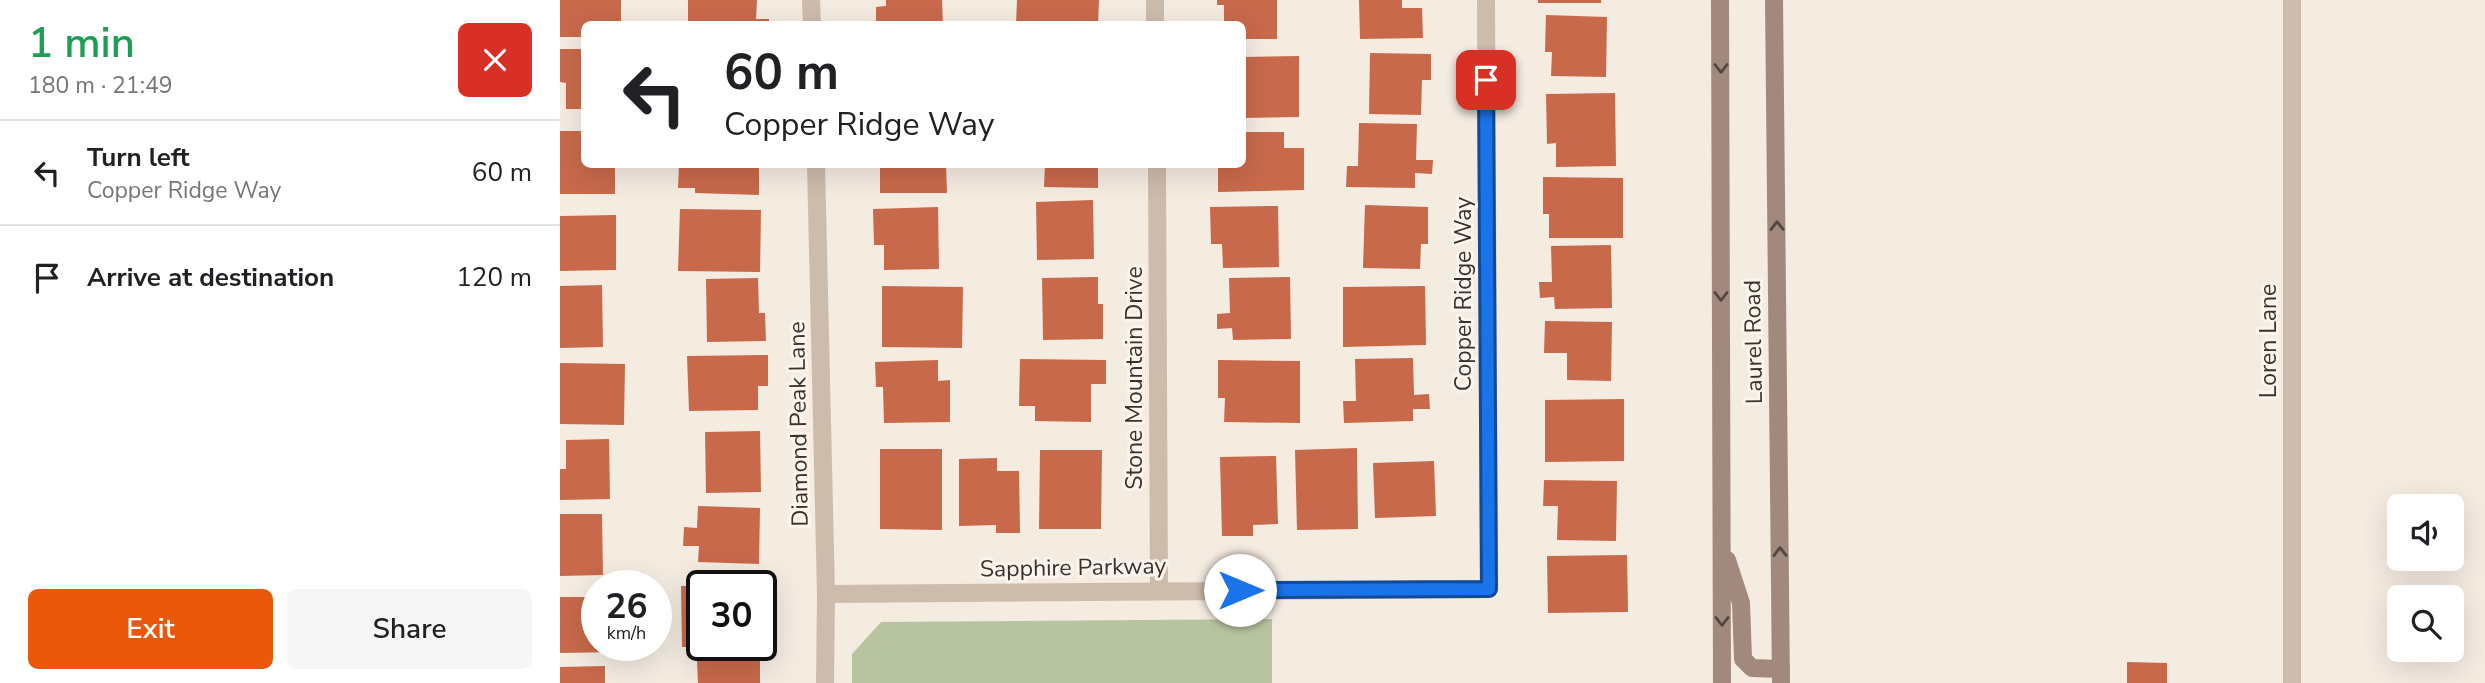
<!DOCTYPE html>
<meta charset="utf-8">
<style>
:root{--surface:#fff;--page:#f6f6f6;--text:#202124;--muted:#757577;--line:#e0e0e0;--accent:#ea580c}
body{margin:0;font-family:"Nunito Sans",sans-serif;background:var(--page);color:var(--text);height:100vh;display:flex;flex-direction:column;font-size:26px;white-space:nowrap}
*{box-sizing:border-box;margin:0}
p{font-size:23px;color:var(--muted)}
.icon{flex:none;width:38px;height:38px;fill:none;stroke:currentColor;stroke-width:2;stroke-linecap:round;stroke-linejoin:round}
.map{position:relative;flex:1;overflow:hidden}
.drawer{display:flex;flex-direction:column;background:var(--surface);width:560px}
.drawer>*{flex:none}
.top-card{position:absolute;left:21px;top:21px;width:665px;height:147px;border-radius:10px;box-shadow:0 7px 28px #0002;background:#fff;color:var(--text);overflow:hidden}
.tools{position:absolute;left:1827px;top:494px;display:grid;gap:14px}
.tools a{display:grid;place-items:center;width:77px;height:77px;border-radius:10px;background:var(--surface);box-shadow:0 7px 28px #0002;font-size:35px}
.speed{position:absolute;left:21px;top:570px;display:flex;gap:14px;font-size:35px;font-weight:700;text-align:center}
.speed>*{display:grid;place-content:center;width:91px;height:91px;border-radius:50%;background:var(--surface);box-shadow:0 7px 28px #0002;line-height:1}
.speed small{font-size:18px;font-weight:400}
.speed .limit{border:4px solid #111;border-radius:10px;background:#fff;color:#111}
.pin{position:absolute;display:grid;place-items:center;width:60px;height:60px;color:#fff;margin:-30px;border-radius:14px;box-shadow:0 4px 10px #0006}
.me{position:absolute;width:77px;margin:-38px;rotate:90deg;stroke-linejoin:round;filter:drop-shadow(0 0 5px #0008)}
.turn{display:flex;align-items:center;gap:24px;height:147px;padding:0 28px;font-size:32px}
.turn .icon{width:91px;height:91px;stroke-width:2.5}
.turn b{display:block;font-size:49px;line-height:60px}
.round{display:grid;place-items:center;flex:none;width:74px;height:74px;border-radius:10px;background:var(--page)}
.summary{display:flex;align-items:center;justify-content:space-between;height:119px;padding:0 28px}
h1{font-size:42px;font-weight:600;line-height:52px;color:#1e9e55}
.button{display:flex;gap:14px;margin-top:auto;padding:14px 28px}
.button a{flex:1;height:80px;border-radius:10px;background:var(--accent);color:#fff;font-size:28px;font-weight:600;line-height:80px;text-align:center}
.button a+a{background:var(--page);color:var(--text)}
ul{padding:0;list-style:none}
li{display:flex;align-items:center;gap:21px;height:105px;padding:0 28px;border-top:2px solid var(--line)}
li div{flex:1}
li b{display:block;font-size:26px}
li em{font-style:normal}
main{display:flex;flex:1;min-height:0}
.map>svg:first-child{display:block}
</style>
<main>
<section class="drawer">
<div class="summary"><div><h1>1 min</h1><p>180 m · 21:49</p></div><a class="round" style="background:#d93025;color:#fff"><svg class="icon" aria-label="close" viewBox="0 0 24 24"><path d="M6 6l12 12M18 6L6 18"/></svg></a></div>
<ul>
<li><svg class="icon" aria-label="left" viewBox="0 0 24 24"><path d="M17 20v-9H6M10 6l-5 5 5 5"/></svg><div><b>Turn left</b><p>Copper Ridge Way</p></div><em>60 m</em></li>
<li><svg class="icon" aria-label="arrive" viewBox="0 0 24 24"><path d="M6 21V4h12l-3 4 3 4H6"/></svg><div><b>Arrive at destination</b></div><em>120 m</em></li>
</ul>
<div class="button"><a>Exit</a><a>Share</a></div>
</section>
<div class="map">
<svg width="1925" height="683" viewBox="0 0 1925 683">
<rect width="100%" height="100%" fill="#f4ebe1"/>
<polygon fill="#b8c4a0" points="712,619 712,683 292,683 292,654 321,622"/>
<g fill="#c8694b">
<polygon points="0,0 61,0 61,24 24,24 24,37 0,37"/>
<polygon points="128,0 197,0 196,19 209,19 209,24 128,24"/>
<polygon points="326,0 382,0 383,24 316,24 316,7 326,6"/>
<polygon points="457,0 539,0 538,24 456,24"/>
<polygon points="657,0 717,0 717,39 682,39 682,24 664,24 664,5 657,5"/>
<polygon points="799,0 842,0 842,8 862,8 863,38 800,39"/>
<rect x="978" y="0" width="63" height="3"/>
<polygon points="986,15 1047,17 1046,77 991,76 992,52 985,52"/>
<polygon points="0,49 24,49 24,109 6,109 6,83 0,82"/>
<polygon points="810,53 871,54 871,80 862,80 861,115 809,114"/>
<polygon points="739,56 739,117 682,118 682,57"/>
<polygon points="1055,93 1056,166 996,167 996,143 987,144 986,94"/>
<polygon points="799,123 857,124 856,160 873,160 872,174 855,173 855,188 786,187 787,166 798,166"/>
<polygon points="0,131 24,131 24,164 55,164 55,194 0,194"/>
<polygon points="682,132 724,132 724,148 744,148 744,190 658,192 658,164 682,164"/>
<polygon points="119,164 199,164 199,195 135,193 135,188 118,188"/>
<polygon points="320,164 386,164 387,193 320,193"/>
<polygon points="485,164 538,164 538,188 484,187"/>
<polygon points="983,177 1063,178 1063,238 989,238 989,214 983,214"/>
<polygon points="533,200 534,259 477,260 476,202"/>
<polygon points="805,205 868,207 868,244 861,244 860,269 803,268"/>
<polygon points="718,206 719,267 663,268 662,244 651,244 650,207"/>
<polygon points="378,207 379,269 324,270 324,245 314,245 313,209"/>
<polygon points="120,209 201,210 200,272 118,271"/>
<polygon points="56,215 56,270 0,271 0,216"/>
<polygon points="1051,245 1052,308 995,309 994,297 980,298 979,282 992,282 991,246"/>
<polygon points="538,277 538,304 543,304 543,339 483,340 482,278"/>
<polygon points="730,277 731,339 673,340 672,328 657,329 657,314 670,313 669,278"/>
<polygon points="198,278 199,313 205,313 206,341 147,342 146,279"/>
<polygon points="42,285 43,347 0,348 0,286"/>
<polygon points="322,286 403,287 402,348 322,347"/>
<polygon points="865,286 866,345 783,347 783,287"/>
<polygon points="985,321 1052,322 1051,381 1007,380 1007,353 984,353"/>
<polygon points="208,355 208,386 198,386 198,410 129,411 127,356"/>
<polygon points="853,358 854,395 869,394 870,409 853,409 853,421 784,423 783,401 796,401 795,359"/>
<polygon points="460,359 546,360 546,384 531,384 531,422 475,421 475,406 459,406"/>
<polygon points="378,360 378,381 390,380 390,422 324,423 323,387 316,387 315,362"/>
<polygon points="658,360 740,361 740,423 664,422 665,398 658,398"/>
<polygon points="0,363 65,364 64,425 0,424"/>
<polygon points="1064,399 1064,461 985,462 985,400"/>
<polygon points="200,431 201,492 146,493 145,432"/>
<polygon points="49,439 50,499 0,500 0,469 6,469 6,440"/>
<polygon points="797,448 798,529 737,530 735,450"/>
<polygon points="320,449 382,449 382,530 320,529"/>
<polygon points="480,450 542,450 541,529 479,529"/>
<polygon points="716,456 718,524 693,525 693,536 662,536 660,457"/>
<polygon points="437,458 437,471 459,471 460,533 436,533 436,525 399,526 399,459"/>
<polygon points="874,461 876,516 815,518 813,463"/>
<polygon points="984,480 1057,481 1056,541 997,540 998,506 983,506"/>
<polygon points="138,506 200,508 199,564 138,562 139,546 123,546 124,527 137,528"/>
<polygon points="0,514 42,514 43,575 0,576"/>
<polygon points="1067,555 1068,612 988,613 987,556"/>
<polygon points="121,586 142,586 142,647 122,647"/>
<polygon points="0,597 37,597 37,646 58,646 58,652 0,653"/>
<polygon points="200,660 200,683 138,683 137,661"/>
<polygon points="1567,662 1607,663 1607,683 1567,683"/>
<polygon points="45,666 45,683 0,683 0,667"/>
</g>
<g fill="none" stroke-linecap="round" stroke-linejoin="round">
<g stroke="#cdbbac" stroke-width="18">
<polyline points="251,0 252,24"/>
<polyline points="595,0 595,24"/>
<polyline points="256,164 266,594 265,683"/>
<polyline points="597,164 599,591"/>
<polyline points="266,594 929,589 926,0"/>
<polyline points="1732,683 1732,0"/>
</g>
<g stroke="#a18a7d" stroke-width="18">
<polyline points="1160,0 1162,683"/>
<polyline points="1214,0 1221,683"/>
<polyline points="1167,560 1181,603 1183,659 1192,668 1221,669"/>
</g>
</g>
<defs><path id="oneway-chevron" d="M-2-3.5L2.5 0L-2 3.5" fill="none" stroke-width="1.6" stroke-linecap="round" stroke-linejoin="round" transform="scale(1.75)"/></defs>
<g stroke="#544640">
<use href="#oneway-chevron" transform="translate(1161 68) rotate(90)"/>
<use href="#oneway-chevron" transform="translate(1217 226) rotate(-91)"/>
<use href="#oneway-chevron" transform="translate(1161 296) rotate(90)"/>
<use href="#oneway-chevron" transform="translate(1220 552) rotate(-91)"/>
<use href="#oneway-chevron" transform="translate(1162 621) rotate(90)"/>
</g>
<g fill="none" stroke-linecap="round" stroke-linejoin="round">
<defs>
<polyline id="route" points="680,590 929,589 926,80"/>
</defs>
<use href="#route" stroke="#114b97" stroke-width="18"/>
<use href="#route" stroke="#1a73e8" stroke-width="12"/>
</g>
<g text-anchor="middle" stroke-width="6" stroke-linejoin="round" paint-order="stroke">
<g font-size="23" fill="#3b302b" stroke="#fbf5ee">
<text transform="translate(903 294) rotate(-90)" y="8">Copper Ridge Way</text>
<text transform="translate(1708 341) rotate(-90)" y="8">Loren Lane</text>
<text transform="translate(1193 342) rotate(-91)" y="8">Laurel Road</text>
<text transform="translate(574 378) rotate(-90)" y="8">Stone Mountain Drive</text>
<text transform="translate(238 424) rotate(-91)" y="8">Diamond Peak Lane</text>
<text transform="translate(513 567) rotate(-1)" y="8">Sapphire Parkway</text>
</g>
</g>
</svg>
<div class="tools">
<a><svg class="icon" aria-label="sound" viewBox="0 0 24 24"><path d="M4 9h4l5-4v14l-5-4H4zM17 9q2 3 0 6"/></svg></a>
<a><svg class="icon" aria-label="search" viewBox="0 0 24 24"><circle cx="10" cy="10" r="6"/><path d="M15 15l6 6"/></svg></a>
</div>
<div class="speed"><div>26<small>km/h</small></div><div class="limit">30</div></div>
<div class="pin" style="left:926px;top:80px;background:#d93025"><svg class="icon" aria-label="arrive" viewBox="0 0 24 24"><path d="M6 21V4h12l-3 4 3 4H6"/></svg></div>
<svg class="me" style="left:680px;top:590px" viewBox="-20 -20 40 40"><circle r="19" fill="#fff"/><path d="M0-13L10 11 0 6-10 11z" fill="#1a73e8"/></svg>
<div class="top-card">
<div class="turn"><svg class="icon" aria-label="left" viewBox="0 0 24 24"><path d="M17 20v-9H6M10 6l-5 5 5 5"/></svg><div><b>60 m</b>Copper Ridge Way</div></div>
</div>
</div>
</main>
